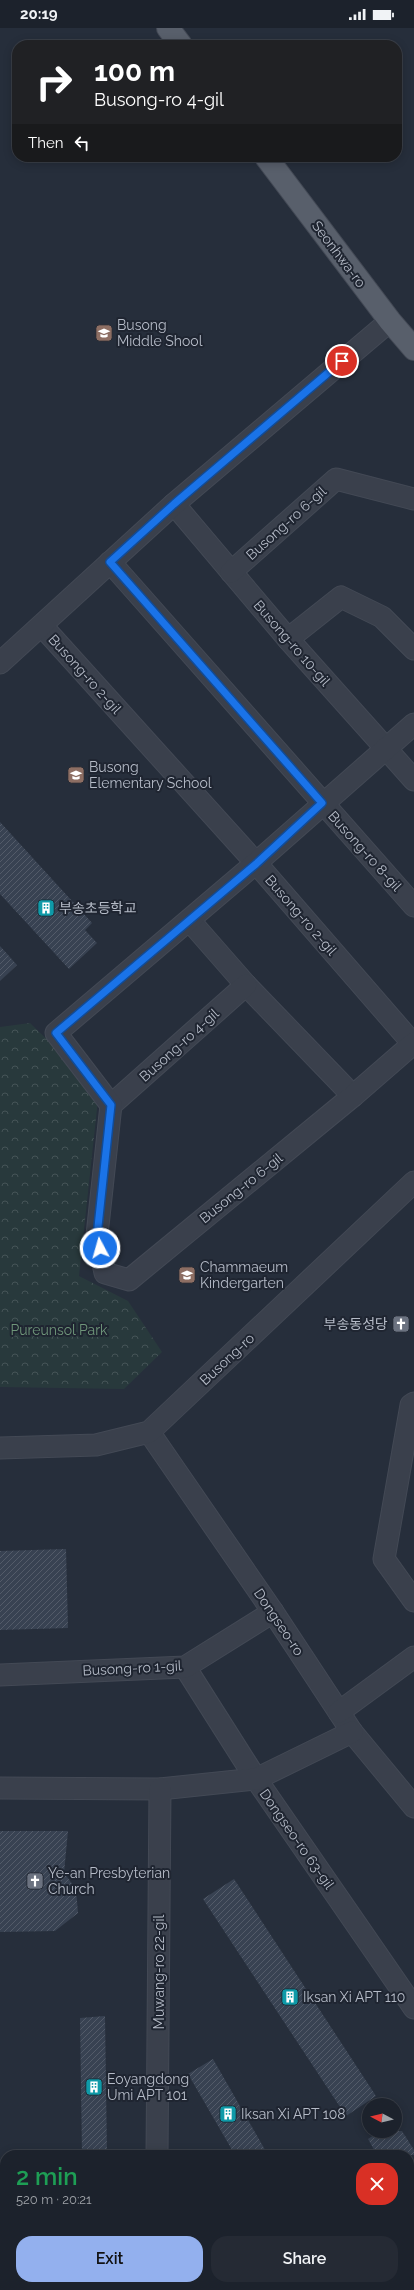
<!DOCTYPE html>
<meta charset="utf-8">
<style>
:root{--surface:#1c222c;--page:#252a34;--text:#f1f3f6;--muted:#a0a4a9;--line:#3a3f48;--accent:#93b0ee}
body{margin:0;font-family:Raleway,"Noto Sans KR",sans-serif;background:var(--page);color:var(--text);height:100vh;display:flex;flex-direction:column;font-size:15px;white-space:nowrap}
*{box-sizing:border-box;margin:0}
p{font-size:13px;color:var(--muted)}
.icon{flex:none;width:22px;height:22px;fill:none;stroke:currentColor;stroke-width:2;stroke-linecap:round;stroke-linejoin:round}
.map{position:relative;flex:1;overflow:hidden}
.side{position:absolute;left:0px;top:2122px;width:414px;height:140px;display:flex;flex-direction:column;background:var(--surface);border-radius:16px 16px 0 0;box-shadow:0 2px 10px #0003,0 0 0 1px var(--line)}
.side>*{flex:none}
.guide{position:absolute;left:12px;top:12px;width:390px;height:122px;border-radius:16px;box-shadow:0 2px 10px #0003,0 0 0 1px var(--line);background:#202124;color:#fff;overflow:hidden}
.needle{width:26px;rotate:277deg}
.fabs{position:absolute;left:362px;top:2070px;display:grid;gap:8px}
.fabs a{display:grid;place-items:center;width:40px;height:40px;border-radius:50%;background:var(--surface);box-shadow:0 2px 10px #0003,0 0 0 1px var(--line);font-size:20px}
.pin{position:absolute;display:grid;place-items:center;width:34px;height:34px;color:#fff;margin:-17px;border:2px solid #fff;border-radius:50%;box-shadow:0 1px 4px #0007}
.me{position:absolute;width:44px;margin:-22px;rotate:354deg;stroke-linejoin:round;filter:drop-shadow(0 0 3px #0008)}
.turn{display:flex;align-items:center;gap:14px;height:84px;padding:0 16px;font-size:18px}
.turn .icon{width:52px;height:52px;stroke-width:2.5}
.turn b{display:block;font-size:28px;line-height:34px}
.then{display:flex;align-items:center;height:38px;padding:0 16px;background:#0003;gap:8px;font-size:15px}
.round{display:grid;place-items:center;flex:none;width:42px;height:42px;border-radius:16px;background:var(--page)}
.summary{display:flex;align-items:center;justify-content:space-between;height:68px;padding:0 16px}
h1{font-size:24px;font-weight:600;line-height:30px;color:#1e9e55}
.primary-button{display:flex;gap:8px;margin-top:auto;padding:8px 16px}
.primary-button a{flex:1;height:46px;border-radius:16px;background:var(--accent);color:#111;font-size:16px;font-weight:600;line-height:46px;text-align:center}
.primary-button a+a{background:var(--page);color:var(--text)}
.status{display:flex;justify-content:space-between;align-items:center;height:28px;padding:0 20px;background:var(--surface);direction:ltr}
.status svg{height:11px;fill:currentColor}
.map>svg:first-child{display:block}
</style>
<div class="status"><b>20:19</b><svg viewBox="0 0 49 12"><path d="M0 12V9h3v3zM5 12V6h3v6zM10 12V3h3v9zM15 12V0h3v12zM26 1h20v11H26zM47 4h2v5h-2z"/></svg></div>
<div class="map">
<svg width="414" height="2262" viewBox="0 0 414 2262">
<defs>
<pattern id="forest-crowns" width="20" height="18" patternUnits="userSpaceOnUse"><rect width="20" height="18" fill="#28393c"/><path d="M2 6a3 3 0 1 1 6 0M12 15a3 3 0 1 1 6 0" fill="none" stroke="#455457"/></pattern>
<pattern id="building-hatch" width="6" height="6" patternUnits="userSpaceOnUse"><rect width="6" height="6" fill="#384252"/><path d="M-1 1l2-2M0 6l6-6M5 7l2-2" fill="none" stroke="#535b69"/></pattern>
</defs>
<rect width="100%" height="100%" fill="#262e3b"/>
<polygon fill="url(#forest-crowns)" points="30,995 99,1062 79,1248 128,1273 162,1324 124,1361 0,1359 0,999"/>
<g fill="url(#building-hatch)">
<polygon points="0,794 92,895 85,902 97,915 69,941 0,866"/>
<polygon points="0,918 17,937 0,953"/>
<polygon points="66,1521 68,1600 0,1602 0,1523"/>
<polygon points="0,1803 68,1803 64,1845 76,1861 78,1885 55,1903 0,1904"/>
<polygon points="234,1851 376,2068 346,2088 203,1871"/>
<polygon points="105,1988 107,2127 82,2127 80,1990"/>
<polygon points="213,2031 268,2127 235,2127 188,2046"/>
<polygon points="380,2103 402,2103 414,2122 414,2127 377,2127 368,2111"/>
</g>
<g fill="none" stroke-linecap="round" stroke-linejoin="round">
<defs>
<g id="minor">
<polyline points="174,476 288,611 414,752"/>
<polyline points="110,534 414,878"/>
<polyline points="231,544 336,451 414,471"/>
<polyline points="42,598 256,835 414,1017"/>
<polyline points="288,611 341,569 382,589 414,621"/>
<polyline points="0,635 174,476 390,293"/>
<polyline points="190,893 246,957 353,1068"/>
<polyline points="246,957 111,1077 97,1207 105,1245 129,1252 353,1068 414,1015"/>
<polyline points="111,1077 56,1005 256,835 414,696"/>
<polyline points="414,1375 411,1377 384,1531 414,1573"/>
<polyline points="149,1404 273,1584 352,1704 414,1779"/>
<polyline points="0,1420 96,1417 149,1404 414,1154"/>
<polyline points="185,1639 256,1751 414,1980"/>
<polyline points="0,1647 185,1639 273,1584"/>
<polyline points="339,1684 414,1629"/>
<polyline points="0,1760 160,1761 256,1751 352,1704"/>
<polyline points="157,2127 160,1761"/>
<polyline points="0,2197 5,2197"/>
</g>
<g id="major">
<polyline points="168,0 181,17"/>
<polyline points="266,129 390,293 414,321"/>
</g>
</defs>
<use href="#minor" stroke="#434955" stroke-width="23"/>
<use href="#major" stroke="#434955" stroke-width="24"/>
<use href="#minor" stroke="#3a404c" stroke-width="21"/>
<use href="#major" stroke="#585f6b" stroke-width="22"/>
</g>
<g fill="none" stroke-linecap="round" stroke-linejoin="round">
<defs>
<polyline id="route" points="100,1220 97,1208 111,1077 56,1005 256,836 322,775 110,534 174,476 342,333"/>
</defs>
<use href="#route" stroke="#114b97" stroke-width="10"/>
<use href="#route" stroke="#1a73e8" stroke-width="7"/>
</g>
<defs>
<symbol id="school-square" viewBox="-11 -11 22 22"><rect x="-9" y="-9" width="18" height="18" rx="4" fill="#8d6e63" stroke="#1f2531"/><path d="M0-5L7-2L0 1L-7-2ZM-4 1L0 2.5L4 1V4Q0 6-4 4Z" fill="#fff"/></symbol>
<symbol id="building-square" viewBox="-11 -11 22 22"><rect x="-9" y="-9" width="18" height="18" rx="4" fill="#0f9aa8" stroke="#1f2531"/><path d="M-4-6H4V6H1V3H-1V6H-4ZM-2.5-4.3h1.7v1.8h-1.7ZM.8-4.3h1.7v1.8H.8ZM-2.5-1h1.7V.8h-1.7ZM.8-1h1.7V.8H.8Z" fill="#fff"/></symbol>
<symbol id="church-square" viewBox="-11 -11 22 22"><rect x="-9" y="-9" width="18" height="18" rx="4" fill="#6b7280" stroke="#1f2531"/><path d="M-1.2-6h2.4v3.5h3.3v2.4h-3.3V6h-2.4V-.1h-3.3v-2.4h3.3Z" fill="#fff"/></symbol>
</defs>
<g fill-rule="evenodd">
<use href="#school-square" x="94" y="295" width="20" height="20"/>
<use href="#school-square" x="66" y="737" width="20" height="20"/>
<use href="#building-square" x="36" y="870" width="20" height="20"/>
<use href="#school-square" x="177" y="1237" width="20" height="20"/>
<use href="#church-square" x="391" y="1286" width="20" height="20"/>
<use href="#church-square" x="25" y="1843" width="20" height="20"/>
<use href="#building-square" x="280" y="1959" width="20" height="20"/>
<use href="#building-square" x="84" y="2049" width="20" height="20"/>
<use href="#building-square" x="218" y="2076" width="20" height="20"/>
</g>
<g text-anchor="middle" stroke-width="4" stroke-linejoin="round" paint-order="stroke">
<g font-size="14" fill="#b5bbc7" stroke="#1f2531">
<text transform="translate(339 226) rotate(53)" y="5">Seonhwa-ro</text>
<text transform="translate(286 495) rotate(-42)" y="5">Busong-ro 6-gil</text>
<text transform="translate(292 615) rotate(49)" y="5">Busong-ro 10-gil</text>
<text transform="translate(85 646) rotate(48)" y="5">Busong-ro 2-gil</text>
<text transform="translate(365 823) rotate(48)" y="5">Busong-ro 8-gil</text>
<text transform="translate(301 887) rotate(49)" y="5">Busong-ro 2-gil</text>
<text transform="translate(179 1017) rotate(-42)" y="5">Busong-ro 4-gil</text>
<text transform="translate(241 1160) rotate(-39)" y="5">Busong-ro 6-gil</text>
<text transform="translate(227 1331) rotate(-43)" y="5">Busong-ro</text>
<text transform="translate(279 1594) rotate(56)" y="5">Dongseo-ro</text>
<text transform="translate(132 1640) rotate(-3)" y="5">Busong-ro 1-gil</text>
<text transform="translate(297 1811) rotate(55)" y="5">Dongseo-ro 63-gil</text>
<text transform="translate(159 1944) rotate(-90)" y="5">Muwang-ro 22-gil</text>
</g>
<g font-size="14" fill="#b5bbc7" stroke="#1f2531" text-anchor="start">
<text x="117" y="302">Busong<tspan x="117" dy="16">Middle Shool</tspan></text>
<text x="89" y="744">Busong<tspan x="89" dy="16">Elementary School</tspan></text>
<text x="59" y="885">부송초등학교</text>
<text x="200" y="1244">Chammaeum<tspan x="200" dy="16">Kindergarten</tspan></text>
<text x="388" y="1301" text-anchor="end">부송동성당</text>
<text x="48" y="1850">Ye-an Presbyterian<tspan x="48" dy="16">Church</tspan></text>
<text x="303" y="1974">Iksan Xi APT 110</text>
<text x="107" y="2056">Eoyangdong<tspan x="107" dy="16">Umi APT 101</tspan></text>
<text x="241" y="2091">Iksan Xi APT 108</text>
</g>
<g font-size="14" fill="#6f967a" stroke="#1f2531">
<text x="59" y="1307">Pureunsol Park</text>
</g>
</g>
</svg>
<div class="fabs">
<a><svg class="needle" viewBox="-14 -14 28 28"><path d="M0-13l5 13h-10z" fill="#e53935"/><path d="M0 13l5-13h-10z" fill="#a0a4a9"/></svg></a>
</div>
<div class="pin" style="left:342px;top:333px;background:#d93025"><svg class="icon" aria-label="arrive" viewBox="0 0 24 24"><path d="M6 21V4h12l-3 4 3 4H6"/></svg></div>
<svg class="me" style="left:100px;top:1220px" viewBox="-20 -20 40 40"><circle r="17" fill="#1a73e8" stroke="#fff" stroke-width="3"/><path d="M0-11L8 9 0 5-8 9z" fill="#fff"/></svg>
<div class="guide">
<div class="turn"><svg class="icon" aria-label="right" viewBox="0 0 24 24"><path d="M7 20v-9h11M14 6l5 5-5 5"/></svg><div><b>100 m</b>Busong-ro 4-gil</div></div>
<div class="then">Then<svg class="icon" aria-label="left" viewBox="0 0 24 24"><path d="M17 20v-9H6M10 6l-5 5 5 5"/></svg></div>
</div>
<section class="side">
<div class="summary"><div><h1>2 min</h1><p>520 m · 20:21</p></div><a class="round" style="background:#d93025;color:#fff"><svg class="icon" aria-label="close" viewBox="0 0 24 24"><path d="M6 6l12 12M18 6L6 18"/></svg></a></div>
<div class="primary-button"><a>Exit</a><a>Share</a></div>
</section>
</div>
